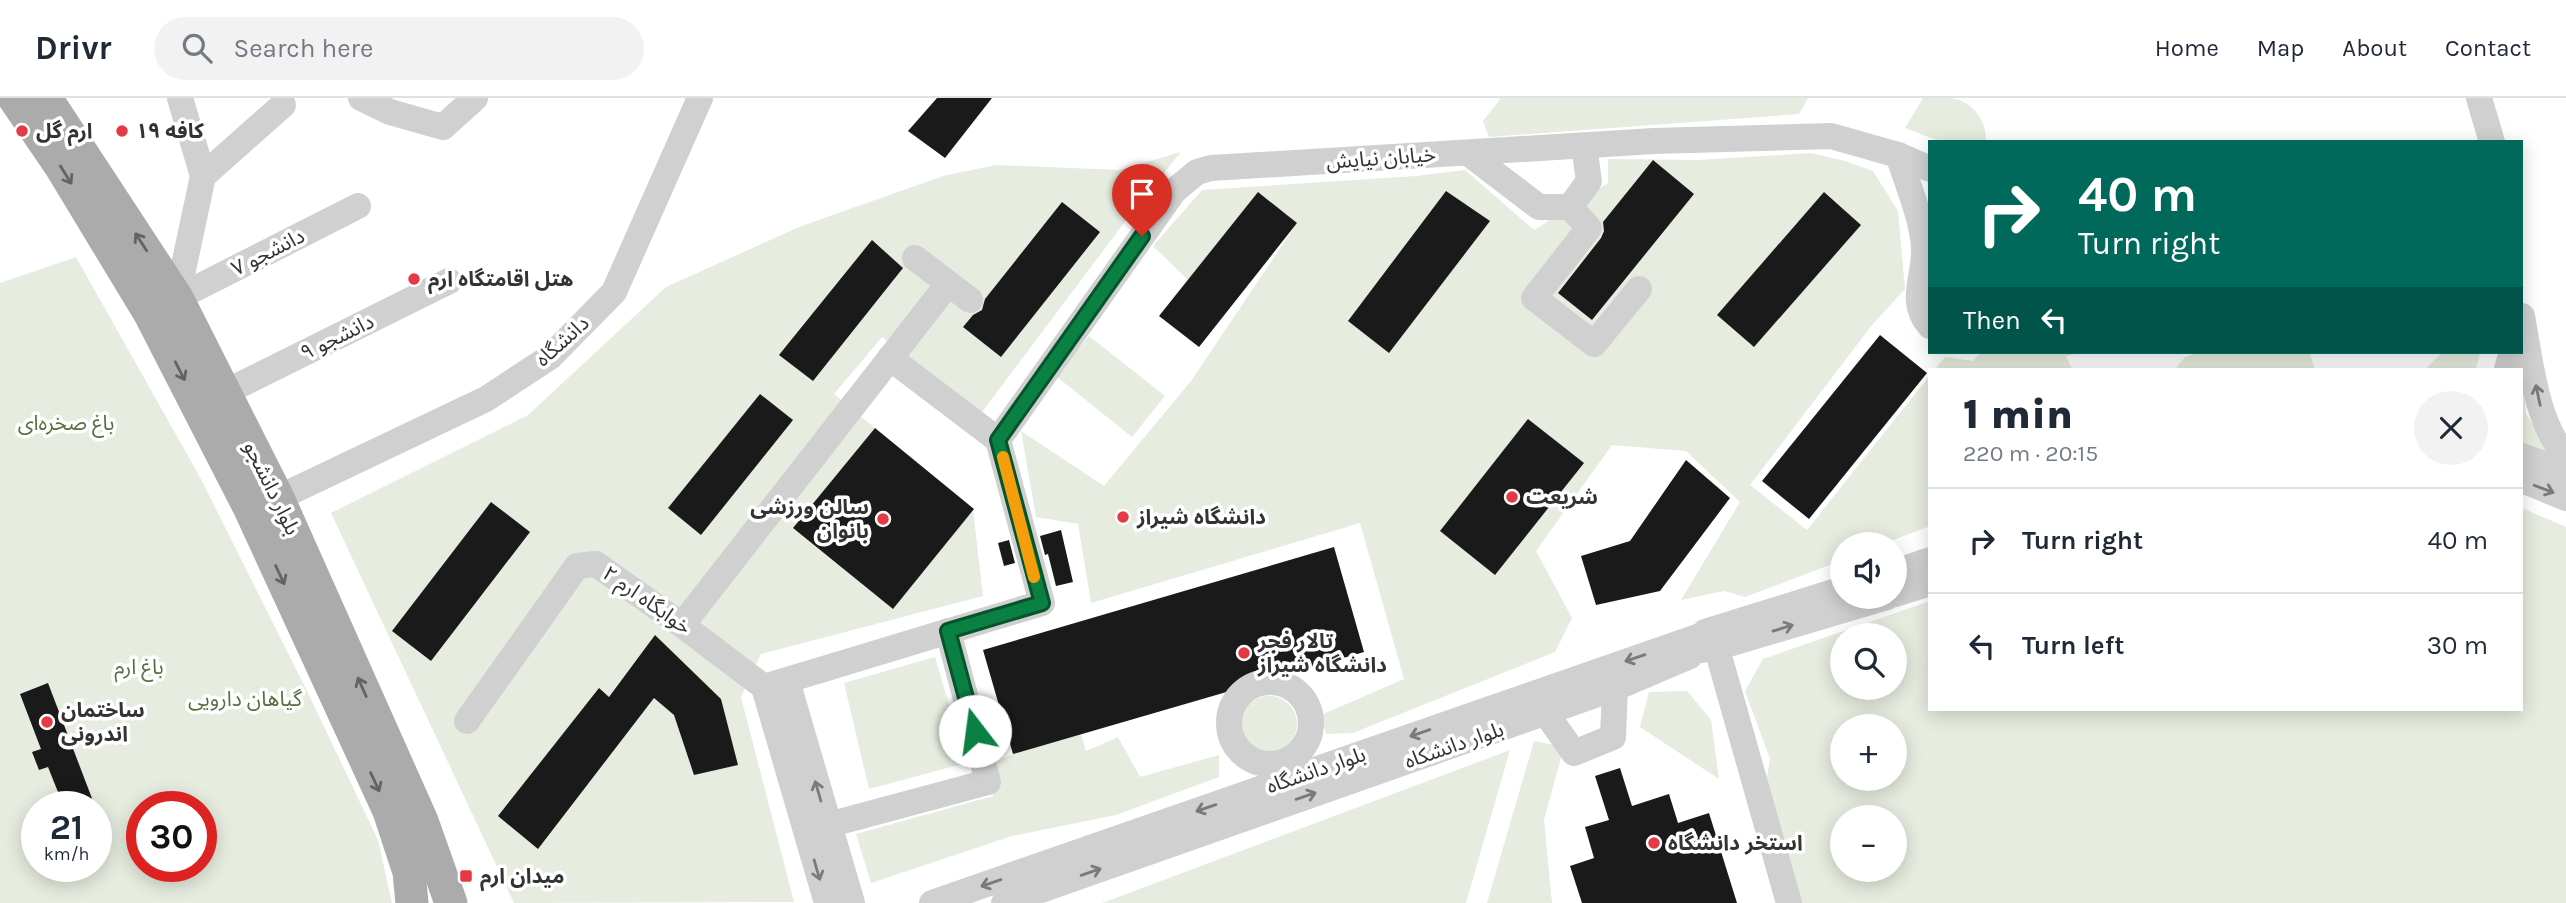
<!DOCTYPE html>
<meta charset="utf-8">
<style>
:root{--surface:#fff;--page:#f2f2f3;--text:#1f2937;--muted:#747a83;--line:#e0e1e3}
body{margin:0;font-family:Karla,"Noto Sans Arabic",sans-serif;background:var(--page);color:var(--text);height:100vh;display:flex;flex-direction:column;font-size:26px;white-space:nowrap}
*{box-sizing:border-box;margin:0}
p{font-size:23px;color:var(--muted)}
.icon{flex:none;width:38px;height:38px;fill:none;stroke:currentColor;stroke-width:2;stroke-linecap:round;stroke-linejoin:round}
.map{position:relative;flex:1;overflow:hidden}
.sheet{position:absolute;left:1928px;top:270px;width:595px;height:343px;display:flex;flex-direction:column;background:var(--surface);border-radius:0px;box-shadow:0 4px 18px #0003}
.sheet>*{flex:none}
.banner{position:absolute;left:1928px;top:42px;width:595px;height:214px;border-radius:0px;box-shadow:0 4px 18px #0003;background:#00695c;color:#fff;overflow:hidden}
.buttons{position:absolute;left:1830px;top:434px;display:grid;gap:14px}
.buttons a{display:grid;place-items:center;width:77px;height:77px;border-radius:50%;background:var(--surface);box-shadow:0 4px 18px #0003;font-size:35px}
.speed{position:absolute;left:21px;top:693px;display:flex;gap:14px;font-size:35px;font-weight:700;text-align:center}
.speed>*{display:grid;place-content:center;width:91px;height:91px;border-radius:50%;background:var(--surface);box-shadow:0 4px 18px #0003;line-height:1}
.speed small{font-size:18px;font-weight:400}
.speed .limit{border:10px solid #d22;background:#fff;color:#111}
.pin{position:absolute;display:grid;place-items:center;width:60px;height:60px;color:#fff;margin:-72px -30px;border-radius:50% 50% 50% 0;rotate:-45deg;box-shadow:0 0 7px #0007}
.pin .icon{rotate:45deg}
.me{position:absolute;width:77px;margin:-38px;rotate:345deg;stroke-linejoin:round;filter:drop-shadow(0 0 5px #0008)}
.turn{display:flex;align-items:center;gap:24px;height:147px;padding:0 35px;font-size:32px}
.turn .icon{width:91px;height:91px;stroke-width:2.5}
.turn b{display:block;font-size:49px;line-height:60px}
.then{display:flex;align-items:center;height:66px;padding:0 35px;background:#0003;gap:14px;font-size:26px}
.round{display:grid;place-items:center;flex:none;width:74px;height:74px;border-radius:37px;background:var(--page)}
.summary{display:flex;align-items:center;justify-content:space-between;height:119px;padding:0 35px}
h1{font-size:42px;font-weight:800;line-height:52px}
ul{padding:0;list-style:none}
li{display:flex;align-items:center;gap:21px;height:105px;padding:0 35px;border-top:2px solid var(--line)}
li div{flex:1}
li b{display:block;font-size:26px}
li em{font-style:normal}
header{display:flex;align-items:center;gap:42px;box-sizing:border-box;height:98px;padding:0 35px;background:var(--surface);border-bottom:2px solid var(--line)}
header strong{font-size:33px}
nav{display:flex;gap:38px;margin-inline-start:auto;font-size:24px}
.search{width:490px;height:63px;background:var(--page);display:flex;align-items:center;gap:18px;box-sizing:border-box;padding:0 24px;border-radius:38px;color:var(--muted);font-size:26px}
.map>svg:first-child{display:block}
</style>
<header>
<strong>Drivr</strong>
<div class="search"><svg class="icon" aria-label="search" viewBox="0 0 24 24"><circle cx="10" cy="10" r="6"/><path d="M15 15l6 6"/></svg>Search here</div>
<nav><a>Home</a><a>Map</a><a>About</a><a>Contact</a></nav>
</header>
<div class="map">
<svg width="2566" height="805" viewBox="0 0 2566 805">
<rect width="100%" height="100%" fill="#fff"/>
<g fill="#e6ecdf" fill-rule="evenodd">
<polygon points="1501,0 1808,0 1799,16 1489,39 1483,23"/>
<path d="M1923 0C1932 0 1942 0 1951 0 1973 3 1987 23 1986 44H1941L1905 30Z"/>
<polygon points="1181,54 1136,109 982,314 882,239 834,296 875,330 794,431 893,511 973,412 983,498 761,556 741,599 794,804 514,805 331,415 528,317 666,189 799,129 943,78 996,67 1119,72"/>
<polygon points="1811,55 1845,63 1873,73 1898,113 1905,191 1872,227 1750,387 1807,432 1930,277 1930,428 1883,446 1843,446 1843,462 1745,499 1724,493 1681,502 1740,404 1686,353 1612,347 1536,453 1572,520 1555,554 1353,635 1326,636 1321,617 1404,581 1360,425 1091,505 1078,426 1036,419 1021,333 1104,388 1191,283 1297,125 1258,94 1188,182 1153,148 1202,92 1416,78 1465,72 1534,132 1608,85 1608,61 1697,62"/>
<path d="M76 159 201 381 307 593 378 742 392 805H0V185ZM37 709H96V768H37ZM142 709H201V768H142Z"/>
<polygon points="1089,238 1165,298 1132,339 1056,278"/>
<polygon points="1981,254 2082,254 2066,258 2072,271 1935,271 1945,259 1973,263"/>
<polygon points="2202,254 2309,254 2315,271 2175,271 2185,259"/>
<polygon points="2443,254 2480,254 2476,271 2425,271"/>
<polygon points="2522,277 2526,316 2553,357 2522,345"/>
<path d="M2522 410 2566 429V805H1800L1766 685 1770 661 1745 593 1763 561 1930 503V611H2522ZM1843 537H1895V590H1843ZM1843 628H1895V681H1843ZM1843 719H1895V772H1843Z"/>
<polygon points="935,559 966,665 869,691 844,585"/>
<polygon points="1687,593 1711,622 1719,681 1640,629 1649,594"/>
<circle cx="1269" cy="626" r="28"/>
<polygon points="1081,636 1086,653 1118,639 1140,679 1219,657 1219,679 1116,717 1012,738 871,785 856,736 993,698 997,663 1013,656"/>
<polygon points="1534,643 1564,649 1544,722 1552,805 1487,805"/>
<polygon points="1510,652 1466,805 1102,805"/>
</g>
<g fill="#1a1a1a">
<polygon points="937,0 992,0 945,60 908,33"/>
<polygon points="1653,62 1694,96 1592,222 1558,195 1601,140 1604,133 1603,124"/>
<polygon points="1446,93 1490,123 1389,255 1348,223"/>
<polygon points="1258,94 1297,125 1199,249 1159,218"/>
<polygon points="1824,94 1861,127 1754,249 1717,217"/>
<polygon points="1062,104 1100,134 1001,259 963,229 973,217 982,212 985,201"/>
<polygon points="872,142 903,170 813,283 779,257"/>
<polygon points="1880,237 1927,275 1809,421 1762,383"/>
<polygon points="760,296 793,322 701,437 668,410"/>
<polygon points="1528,321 1584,365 1495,477 1440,433"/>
<polygon points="875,330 974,411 893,511 793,430"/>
<polygon points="1686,362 1730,400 1660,493 1596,507 1581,458 1630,443"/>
<polygon points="491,404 530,434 431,563 392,533"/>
<polygon points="1061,432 1073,484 1056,488 1048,456 1045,457 1040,438"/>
<polygon points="1009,442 1015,465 1004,468 998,445"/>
<polygon points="1334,449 1364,554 1013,656 983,552"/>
<polygon points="655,537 721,601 738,667 694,677 674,617 654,600 538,751 498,718 599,590 609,599"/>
<polygon points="48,585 93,703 78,709 64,709 48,669 39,672 32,654 41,651 20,596"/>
<polygon points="1620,670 1632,708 1669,696 1678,725 1709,715 1737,805 1582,805 1570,768 1594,760 1585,729 1609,722 1595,678"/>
</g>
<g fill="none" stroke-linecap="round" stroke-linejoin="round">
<g stroke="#d0d0d0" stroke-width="26">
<polyline points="361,0 390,14 443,29 475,0"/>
<polyline points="2479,0 2492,44"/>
<polyline points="1468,55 1539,109 1570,109 1589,83 1584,48"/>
<path d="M1898 57C1907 84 1923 123 1924 151 1925 179 1908 204 1930 228"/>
<polyline points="203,78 283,7"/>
<polyline points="1570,109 1589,130 1534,200 1594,246 1639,191"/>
<polyline points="915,160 970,202"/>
<polyline points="177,200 203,78 180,0"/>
<polyline points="177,200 358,108"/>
<path d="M2522 218C2530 260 2536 326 2566 358"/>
<polyline points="2507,271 2512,254"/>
<polyline points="224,295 449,183"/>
<polyline points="998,342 1174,93 1197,74 1211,70 1654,43 1831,38 1898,57 1930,71"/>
<polyline points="2522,358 2566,374"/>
<polyline points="2522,382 2566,400"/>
<polyline points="278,400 486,301 550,259 614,194 700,0"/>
<polyline points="1895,474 1930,462"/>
<polyline points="1895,496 1930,485"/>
<polyline points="682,527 948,186"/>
<polyline points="1732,545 1887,499"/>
<polyline points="1717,551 1789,805"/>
<polyline points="1702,552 1699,542 1705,534 1843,491"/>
<polyline points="787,583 852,805"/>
<circle cx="1270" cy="625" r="41"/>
<polyline points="764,589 1042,505 998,342 890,260"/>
<polyline points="764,589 827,805"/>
<polyline points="1545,614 1574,655 1613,639 1615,590"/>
<polyline points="467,623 577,468 596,466 682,527 764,589"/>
<polyline points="828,727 988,684 948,533"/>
<polyline points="932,805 1700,538"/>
<polyline points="1004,805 1615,590 1690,558"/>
</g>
<g stroke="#ababab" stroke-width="33">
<polyline points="14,0 61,69 150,216 250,411 389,713 409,774 412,805"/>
<polyline points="46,0 177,200 278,400 422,723 451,805"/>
</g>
</g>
<defs><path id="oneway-shaft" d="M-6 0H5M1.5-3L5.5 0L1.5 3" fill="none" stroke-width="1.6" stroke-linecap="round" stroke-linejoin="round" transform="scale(1.75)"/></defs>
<g stroke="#636363">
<use href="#oneway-shaft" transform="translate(66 77) rotate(58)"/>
<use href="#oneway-shaft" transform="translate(141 144) rotate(-123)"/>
<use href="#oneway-shaft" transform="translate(180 273) rotate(63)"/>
<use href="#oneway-shaft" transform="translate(280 477) rotate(65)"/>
<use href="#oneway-shaft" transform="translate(362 589) rotate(-114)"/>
<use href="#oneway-shaft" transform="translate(375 684) rotate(65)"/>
</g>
<g stroke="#7a7a7a">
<use href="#oneway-shaft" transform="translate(2538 297) rotate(-102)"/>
<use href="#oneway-shaft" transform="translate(2544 391) rotate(21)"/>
<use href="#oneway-shaft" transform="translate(1783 530) rotate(-17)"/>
<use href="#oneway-shaft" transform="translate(1635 560) rotate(161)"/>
<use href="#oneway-shaft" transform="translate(1420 635) rotate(161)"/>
<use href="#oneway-shaft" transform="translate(818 693) rotate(-106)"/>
<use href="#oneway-shaft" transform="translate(1306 698) rotate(-19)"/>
<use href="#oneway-shaft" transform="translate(1206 710) rotate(161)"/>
<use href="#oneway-shaft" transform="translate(817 772) rotate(74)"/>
<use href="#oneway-shaft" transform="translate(1091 774) rotate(-19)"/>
<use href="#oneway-shaft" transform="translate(991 785) rotate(161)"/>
</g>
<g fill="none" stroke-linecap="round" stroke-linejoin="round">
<defs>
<polyline id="route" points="975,633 948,533 1042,505 998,342 1142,138"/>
</defs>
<use href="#route" stroke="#07532c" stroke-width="18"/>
<use href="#route" stroke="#0b8043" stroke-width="12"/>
<polyline stroke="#f59e0b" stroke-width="12" points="1003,359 1034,479"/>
</g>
<g fill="#e63946" stroke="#fff" stroke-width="2.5">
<circle cx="22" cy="33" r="7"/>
<circle cx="122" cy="33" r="7"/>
<circle cx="414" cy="181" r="7"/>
<circle cx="1512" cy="399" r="7"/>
<circle cx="1123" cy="419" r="7"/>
<circle cx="883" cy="421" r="7"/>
<circle cx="1244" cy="555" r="7"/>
<circle cx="47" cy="624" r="7"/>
<circle cx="1654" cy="745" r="7"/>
<rect x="459" y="771" width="14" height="14" rx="3.5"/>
</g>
<g text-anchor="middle" stroke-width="7" stroke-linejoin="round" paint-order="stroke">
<g font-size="21" font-weight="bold" fill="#333" stroke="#fff" text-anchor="start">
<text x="36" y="40">ارم گل</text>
<text x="136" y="40">کافه ۱۹</text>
<text x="428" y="188">هتل اقامتگاه ارم</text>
<text x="1526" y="406">شریعت</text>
<text x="869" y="416" text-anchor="end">سالن ورزشی<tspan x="869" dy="24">بانوان</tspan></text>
<text x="1137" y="426">دانشگاه شیراز</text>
<text x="1258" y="550">تالار فجر<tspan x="1258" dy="24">دانشگاه شیراز</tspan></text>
<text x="61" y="619">ساختمان<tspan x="61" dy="24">اندرونی</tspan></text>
<text x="1668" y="752">استخر دانشگاه</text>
<text x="480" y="785">میدان ارم</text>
</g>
<g font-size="21" fill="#333" stroke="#fff">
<text transform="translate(1381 60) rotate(-4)" y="7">خیابان نیایش</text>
<text transform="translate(268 154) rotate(-27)" y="7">۷ دانشجو</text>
<text transform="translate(337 239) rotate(-26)" y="7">۹ دانشجو</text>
<text transform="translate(562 243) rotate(-42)" y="7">دانشگاه</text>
<text transform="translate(272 390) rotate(64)" y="7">بلوار دانشجو</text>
<text transform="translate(647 502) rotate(35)" y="7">خوابگاه ارم ۲</text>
<text transform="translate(1454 647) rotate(-19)" y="7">بلوار دانشکاه</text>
<text transform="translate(1316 672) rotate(-19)" y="7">بلوار دانشگاه</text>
</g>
<g font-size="21" fill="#56703f" stroke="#fff">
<text x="66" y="332">باغ صخره‌ای</text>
<text x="139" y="576">باغ ارم</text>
<text x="245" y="608">گیاهان دارویی</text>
</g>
</g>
</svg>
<div class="buttons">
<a><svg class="icon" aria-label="sound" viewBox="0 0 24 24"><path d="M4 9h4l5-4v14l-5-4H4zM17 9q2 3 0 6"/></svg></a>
<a><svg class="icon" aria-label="search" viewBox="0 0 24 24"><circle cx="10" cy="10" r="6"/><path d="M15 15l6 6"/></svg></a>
<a>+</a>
<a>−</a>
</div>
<div class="speed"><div>21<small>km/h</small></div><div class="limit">30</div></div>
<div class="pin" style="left:1142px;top:138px;background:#d93025"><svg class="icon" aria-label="arrive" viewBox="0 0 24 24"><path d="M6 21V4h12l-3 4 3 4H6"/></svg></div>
<svg class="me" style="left:975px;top:633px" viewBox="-20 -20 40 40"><circle r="19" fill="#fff"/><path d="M0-13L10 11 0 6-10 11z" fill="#0b8043"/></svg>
<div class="banner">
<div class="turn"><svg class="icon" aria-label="right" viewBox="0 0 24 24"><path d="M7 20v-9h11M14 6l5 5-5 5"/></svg><div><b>40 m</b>Turn right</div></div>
<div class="then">Then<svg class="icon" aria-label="left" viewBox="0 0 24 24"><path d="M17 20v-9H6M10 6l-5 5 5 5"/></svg></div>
</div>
<section class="sheet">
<div class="summary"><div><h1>1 min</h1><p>220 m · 20:15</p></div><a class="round"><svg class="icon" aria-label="close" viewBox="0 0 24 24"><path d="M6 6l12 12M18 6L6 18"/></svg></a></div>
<ul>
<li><svg class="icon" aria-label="right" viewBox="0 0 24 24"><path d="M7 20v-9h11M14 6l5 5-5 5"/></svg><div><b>Turn right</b></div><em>40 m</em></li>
<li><svg class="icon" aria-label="left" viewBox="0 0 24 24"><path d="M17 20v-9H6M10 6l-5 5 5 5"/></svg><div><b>Turn left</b></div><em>30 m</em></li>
</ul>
</section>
</div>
